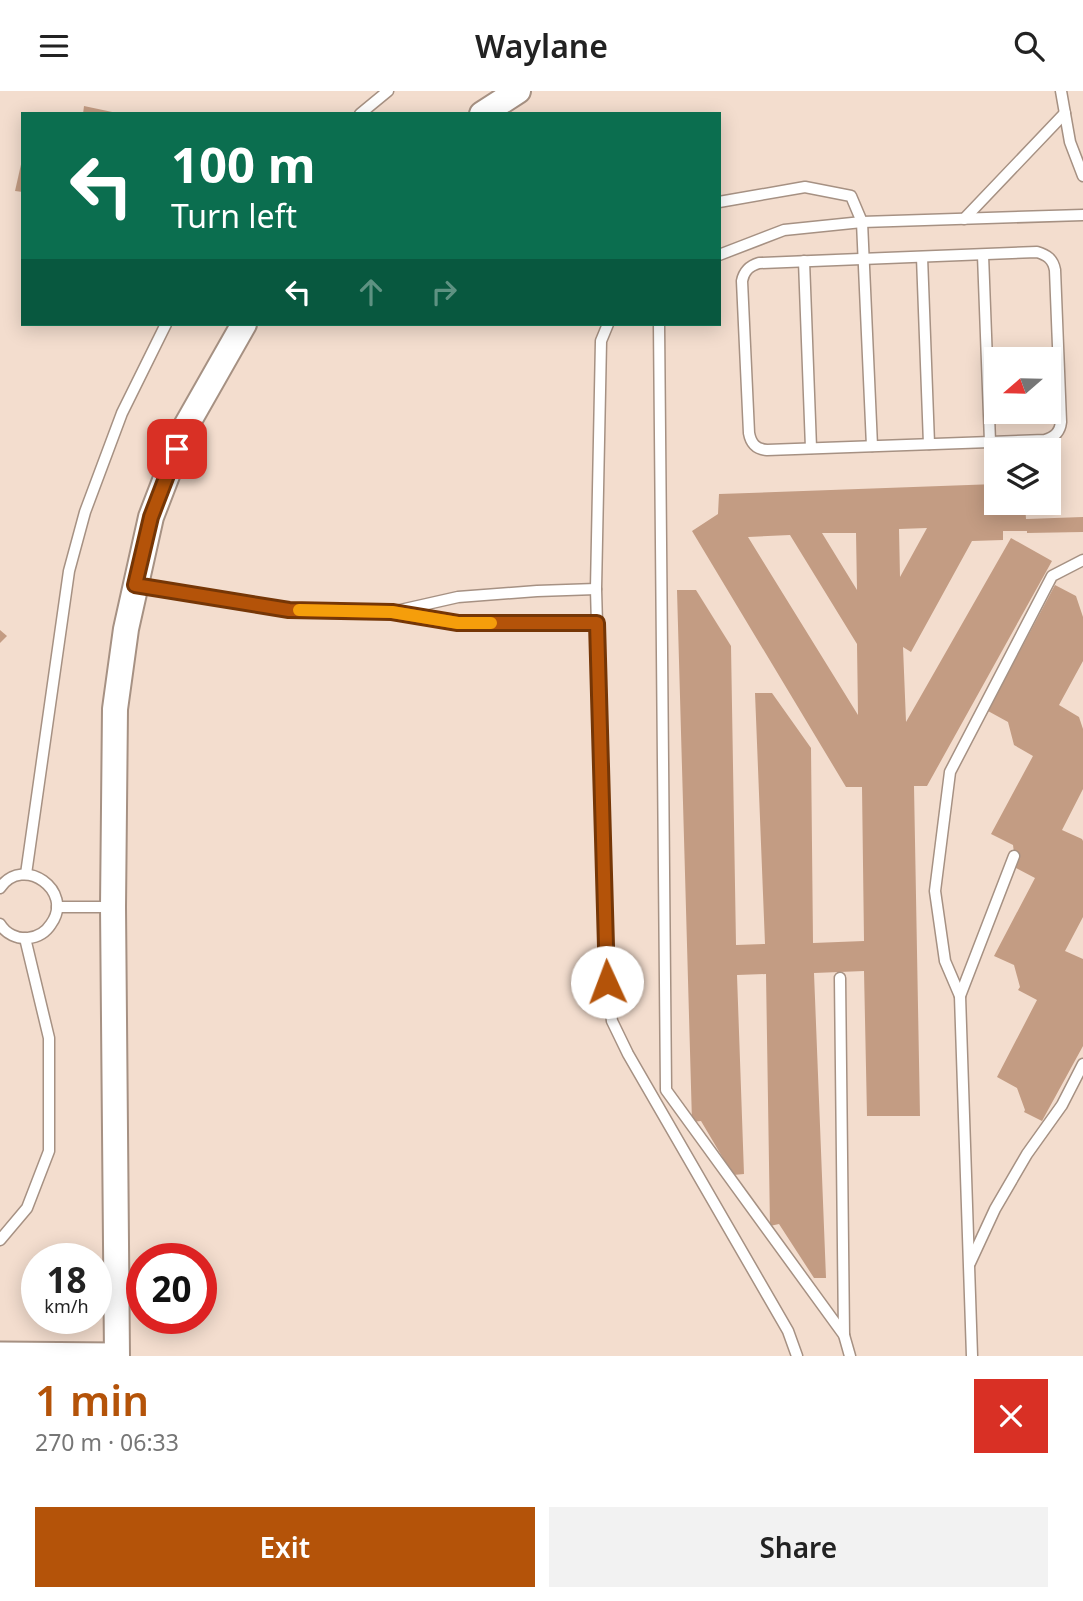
<!DOCTYPE html>
<meta charset="utf-8">
<style>
:root{--surface:#fff;--page:#f2f2f2;--text:#222;--muted:#767676;--accent:#b45309}
body{margin:0;font-family:"Noto Sans",sans-serif;background:var(--page);color:var(--text);height:100vh;display:flex;flex-direction:column;font-size:26px;white-space:nowrap}
*{box-sizing:border-box;margin:0}
p{font-size:23px;color:var(--muted)}
.icon{flex:none;width:38px;height:38px;fill:none;stroke:currentColor;stroke-width:2;stroke-linecap:round;stroke-linejoin:round}
.map{position:relative;height:1265px;overflow:hidden}
.sheet{display:flex;flex-direction:column;background:var(--surface);flex:1}
.sheet>*{flex:none}
.guide{position:absolute;left:21px;top:21px;width:700px;height:214px;border-radius:0px;box-shadow:0 4px 18px #0003;background:#0b6e4f;color:#fff;overflow:hidden}
.needle{width:46px;rotate:250deg}
.tools{position:absolute;left:984px;top:256px;display:grid;gap:14px}
.tools a{display:grid;place-items:center;width:77px;height:77px;border-radius:0px;background:var(--surface);box-shadow:0 4px 18px #0003;font-size:35px}
.speed{position:absolute;left:21px;top:1152px;display:flex;gap:14px;font-size:35px;font-weight:700;text-align:center}
.speed>*{display:grid;place-content:center;width:91px;height:91px;border-radius:50%;background:var(--surface);box-shadow:0 4px 18px #0003;line-height:1}
.speed small{font-size:18px;font-weight:400}
.speed .limit{border:10px solid #d22;background:#fff;color:#111}
.pin{position:absolute;display:grid;place-items:center;width:60px;height:60px;color:#fff;margin:-30px;border-radius:14px;box-shadow:0 4px 10px #0006}
.me{position:absolute;width:77px;margin:-38px;rotate:358deg;stroke-linejoin:round;filter:drop-shadow(0 0 5px #0008)}
.turn{display:flex;align-items:center;gap:24px;height:147px;padding:0 35px;font-size:32px}
.turn .icon{width:91px;height:91px;stroke-width:2.5}
.turn b{display:block;font-size:49px;line-height:60px}
.lanes{display:flex;align-items:center;height:66px;padding:0 35px;background:#0003;justify-content:center;gap:35px;direction:ltr}
.lanes .off{opacity:.35}
.round{display:grid;place-items:center;flex:none;width:74px;height:74px;border-radius:0px;background:var(--page)}
.head{display:flex;align-items:center;justify-content:space-between;height:119px;padding:0 35px}
h1{font-size:42px;font-weight:600;line-height:52px;color:var(--accent)}
.primary-button{display:flex;gap:14px;margin-top:auto;padding:14px 35px}
.primary-button a{flex:1;height:80px;border-radius:0px;background:var(--accent);color:#fff;font-size:28px;font-weight:600;line-height:80px;text-align:center}
.primary-button a+a{background:var(--page);color:var(--text)}
header{display:flex;justify-content:space-between;align-items:center;height:91px;padding:0 35px;background:var(--surface);font-size:32px;font-weight:600}
.map>svg:first-child{display:block}
</style>
<header><svg class="icon" aria-label="menu" viewBox="0 0 24 24"><path d="M4 6h16M4 12h16M4 18h16"/></svg>Waylane<svg class="icon" aria-label="search" viewBox="0 0 24 24"><circle cx="10" cy="10" r="6"/><path d="M15 15l6 6"/></svg></header>
<div class="map">
<svg width="1083" height="1265" viewBox="0 0 1083 1265">
<rect width="100%" height="100%" fill="#f3ddce"/>
<g fill="#c39c83" fill-rule="evenodd">
<polygon points="84,15 117,22 116,23 83,23"/>
<polygon points="22,69 23,69 23,101 15,100"/>
<path d="M996 393V411H1025L1026 428 1083 426V441L1027 442V440H1003V449L972 450 911 561 903 556 906 631 1011 447 1052 470 927 695H914L920 1025H867L864 880 814 882 826 1187H814L779 1133 770 1135 766 883 737 884 744 1083 733 1084 701 1030 692 1031 677 499H696L731 555 736 854 765 853 755 602H772L811 657 813 852 864 850 862 696H846L692 440 718 423 719 403ZM927 437 900 486 899 438ZM822 442H856L857 499ZM790 444 857 553 858 624 748 446Z"/>
<polygon points="1055,494 1076,505 1083,526 1083,570 1059,614 1079,626 1083,638 1083,698 1062,739 1082,748 1083,750 1083,826 1065,860 1083,868 1083,955 1042,1030 1024,1021 1025,1019 1017,997 997,986 1037,909 1018,899 1020,896 1014,874 994,865 1035,787 1016,777 1013,754 991,743 1033,665 1014,654 1008,631 988,620"/>
<polygon points="0,539 7,545 0,552"/>
</g>
<g fill="none" stroke-linecap="round" stroke-linejoin="round">
<defs>
<g id="service">
<polyline points="1061,0 1070,51 1083,85"/>
<polyline points="360,23 388,0"/>
<polyline points="719,111 805,96 851,105 862,131 872,355"/>
<polyline points="964,128 1065,22"/>
<path d="M1037 161C1047 164 1053 168 1055 179L1061 331C1060 341 1055 346 1045 349L767 359C756 358 751 353 749 342L742 190C744 180 749 175 759 172Z"/>
<polyline points="719,164 784,139 862,131 1083,124"/>
<polyline points="983,164 990,351"/>
<polyline points="922,166 929,353"/>
<polyline points="804,170 811,357"/>
<polyline points="608,233 601,250 596,498 607,891 612,930 628,963 788,1240 797,1265"/>
<polyline points="659,233 666,999 844,1244 850,1265"/>
<polyline points="136,494 289,519 392,521 458,532 597,532"/>
<polyline points="396,520 458,506 537,500 596,498"/>
<polyline points="26,783 69,480 85,421 122,322 166,233"/>
<path d="M0 797C23 763 75 800 51 833 46 841 38 846 28 847 17 848 6 843 0 833"/>
<polyline points="57,816 113,816"/>
<polyline points="840,887 844,1244"/>
<polyline points="960,905 945,870 935,800 950,681 1052,485 1083,469"/>
<polyline points="0,1149 27,1117 49,1060 49,947 25,847"/>
<polyline points="970,1172 995,1118 1027,1063 1062,1014 1083,973"/>
<polyline points="972,1265 960,905 1014,765"/>
</g>
<polyline id="minor" points="0,1261 117,1262"/>
<g id="tertiary">
<polyline points="482,23 518,0"/>
<polyline points="117,1265 113,816 115,618 126,538 151,426 186,335 244,233"/>
</g>
</defs>
<use href="#service" stroke="#a69183" stroke-width="13"/>
<use href="#minor" stroke="#a69183" stroke-width="23"/>
<use href="#tertiary" stroke="#a69183" stroke-width="28"/>
<use href="#service" stroke="#fff" stroke-width="10"/>
<use href="#minor" stroke="#fff" stroke-width="19"/>
<use href="#tertiary" stroke="#fff" stroke-width="24"/>
</g>
<g fill="none" stroke-linecap="round" stroke-linejoin="round">
<defs>
<polyline id="route" points="177,358 151,426 135,494 289,519 392,521 458,532 597,532 607,891"/>
</defs>
<use href="#route" stroke="#753606" stroke-width="18"/>
<use href="#route" stroke="#b45309" stroke-width="12"/>
<polyline stroke="#f59e0b" stroke-width="12" points="299,519 392,521 458,532 491,532"/>
</g>
</svg>
<div class="tools">
<a><svg class="needle" viewBox="-14 -14 28 28"><path d="M0-13l5 13h-10z" fill="#e53935"/><path d="M0 13l5-13h-10z" fill="#767676"/></svg></a>
<a><svg class="icon" aria-label="layers" viewBox="0 0 24 24"><path d="M12 4l9 5-9 5-9-5zM3 14l9 5 9-5"/></svg></a>
</div>
<div class="speed"><div>18<small>km/h</small></div><div class="limit">20</div></div>
<div class="pin" style="left:177px;top:358px;background:#d93025"><svg class="icon" aria-label="arrive" viewBox="0 0 24 24"><path d="M6 21V4h12l-3 4 3 4H6"/></svg></div>
<svg class="me" style="left:607px;top:891px" viewBox="-20 -20 40 40"><circle r="19" fill="#fff"/><path d="M0-13L10 11 0 6-10 11z" fill="#b45309"/></svg>
<div class="guide">
<div class="turn"><svg class="icon" aria-label="left" viewBox="0 0 24 24"><path d="M17 20v-9H6M10 6l-5 5 5 5"/></svg><div><b>100 m</b>Turn left</div></div>
<div class="lanes"><svg class="icon" aria-label="left" viewBox="0 0 24 24"><path d="M17 20v-9H6M10 6l-5 5 5 5"/></svg><svg class="icon off" aria-label="ahead" viewBox="0 0 24 24"><path d="M12 20V5M6 11l6-6 6 6"/></svg><svg class="icon off" aria-label="right" viewBox="0 0 24 24"><path d="M7 20v-9h11M14 6l5 5-5 5"/></svg></div>
</div>
</div>
<section class="sheet">
<div class="head"><div><h1>1 min</h1><p>270 m · 06:33</p></div><a class="round" style="background:#d93025;color:#fff"><svg class="icon" aria-label="close" viewBox="0 0 24 24"><path d="M6 6l12 12M18 6L6 18"/></svg></a></div>
<div class="primary-button"><a>Exit</a><a>Share</a></div>
</section>
